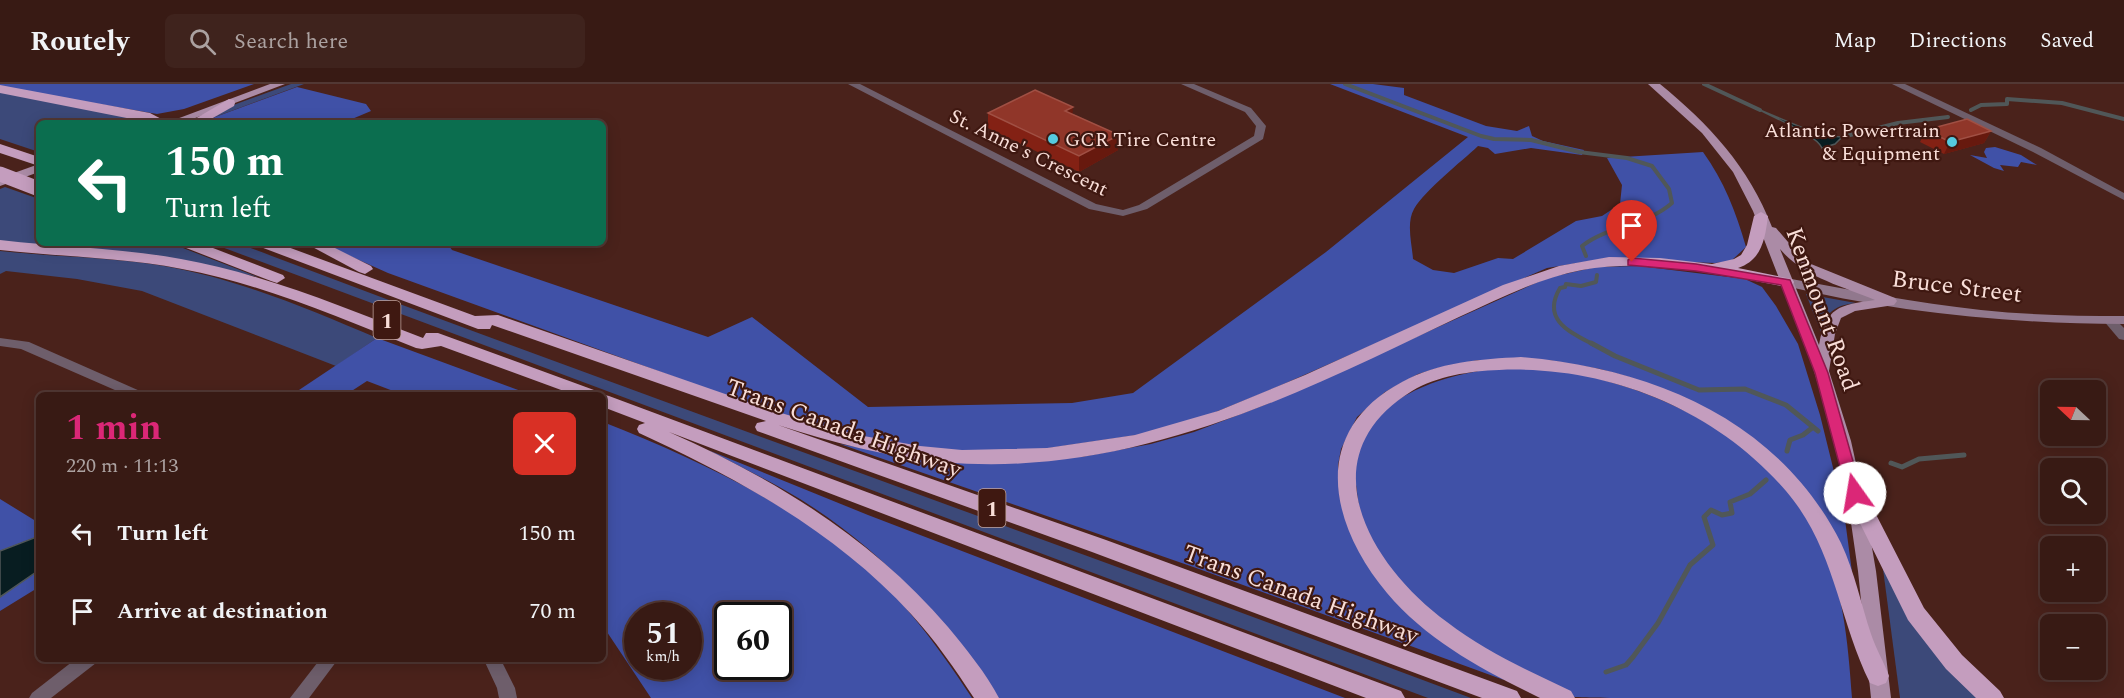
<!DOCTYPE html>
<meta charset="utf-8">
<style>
:root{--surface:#381a14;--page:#3f231d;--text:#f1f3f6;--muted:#aba1a0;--line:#523834;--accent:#db2777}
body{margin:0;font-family:Spectral,serif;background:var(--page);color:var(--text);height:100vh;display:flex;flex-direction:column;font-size:22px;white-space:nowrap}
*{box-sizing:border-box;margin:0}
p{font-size:20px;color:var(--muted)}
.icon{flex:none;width:33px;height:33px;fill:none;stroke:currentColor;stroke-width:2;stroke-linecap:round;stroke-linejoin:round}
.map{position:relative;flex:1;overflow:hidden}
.panel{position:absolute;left:36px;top:308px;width:570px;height:270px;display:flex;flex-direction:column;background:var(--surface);border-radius:9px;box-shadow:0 3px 15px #0003,0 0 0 2px var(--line)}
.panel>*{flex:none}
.banner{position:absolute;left:36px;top:36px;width:570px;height:126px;border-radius:9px;box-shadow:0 3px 15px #0003,0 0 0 2px var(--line);background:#0b6e4f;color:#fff;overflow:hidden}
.needle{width:39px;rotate:292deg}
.controls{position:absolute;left:2040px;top:296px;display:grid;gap:12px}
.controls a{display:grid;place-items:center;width:66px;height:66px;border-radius:9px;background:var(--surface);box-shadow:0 3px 15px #0003,0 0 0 2px var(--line);font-size:30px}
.speed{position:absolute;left:624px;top:518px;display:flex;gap:12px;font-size:30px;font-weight:700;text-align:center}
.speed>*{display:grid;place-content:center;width:78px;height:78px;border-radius:50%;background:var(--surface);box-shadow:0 3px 15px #0003,0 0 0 2px var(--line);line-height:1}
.speed small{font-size:15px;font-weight:400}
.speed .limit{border:3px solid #111;border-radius:9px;background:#fff;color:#111}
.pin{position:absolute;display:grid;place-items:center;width:51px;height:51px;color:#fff;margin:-62px -26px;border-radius:50% 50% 50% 0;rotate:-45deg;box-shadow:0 0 6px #0007}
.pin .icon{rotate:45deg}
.me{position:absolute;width:66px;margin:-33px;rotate:347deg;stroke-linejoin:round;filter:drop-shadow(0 0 4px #0008)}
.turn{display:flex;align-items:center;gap:21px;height:126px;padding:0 30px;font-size:27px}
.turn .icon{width:78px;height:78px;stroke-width:2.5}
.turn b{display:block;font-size:42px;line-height:51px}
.round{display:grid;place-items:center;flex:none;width:63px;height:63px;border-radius:9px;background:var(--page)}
.head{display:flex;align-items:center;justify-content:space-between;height:102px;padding:0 30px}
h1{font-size:36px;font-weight:700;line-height:45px;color:var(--accent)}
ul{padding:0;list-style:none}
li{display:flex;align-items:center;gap:18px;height:78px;padding:0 30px}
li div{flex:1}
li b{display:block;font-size:22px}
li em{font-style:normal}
header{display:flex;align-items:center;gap:36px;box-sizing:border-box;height:84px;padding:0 30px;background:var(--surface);border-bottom:2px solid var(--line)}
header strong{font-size:28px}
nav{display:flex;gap:33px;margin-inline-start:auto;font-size:21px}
.search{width:420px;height:54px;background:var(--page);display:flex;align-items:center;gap:15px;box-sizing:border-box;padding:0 21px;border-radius:9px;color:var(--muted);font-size:22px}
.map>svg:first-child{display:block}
</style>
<header>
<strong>Routely</strong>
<div class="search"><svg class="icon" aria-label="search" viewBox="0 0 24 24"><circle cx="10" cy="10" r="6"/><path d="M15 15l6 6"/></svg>Search here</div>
<nav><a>Map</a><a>Directions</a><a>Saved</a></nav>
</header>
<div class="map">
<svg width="2124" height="614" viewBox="0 0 2124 614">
<rect width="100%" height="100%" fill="#4a221b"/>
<g fill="#3c4979">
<polygon points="291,0 304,0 199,39 217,27"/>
<polygon points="0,7 143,36 142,39 39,39 39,68 0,55"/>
<polygon points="5,103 39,115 39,159 170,159 258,193 224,186 0,158 0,105"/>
<path d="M211 159H237L248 163C655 317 1064 461 1471 614H1428Z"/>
<path d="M0 167C55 173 110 173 164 182 238 195 308 225 377 254L336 282 142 207 77 195 6 187 0 190Z"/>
<path d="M1806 210 1856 219C1836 221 1825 228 1821 248Z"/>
<polygon points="1883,485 1983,614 1900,614"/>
</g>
<g fill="#4051a7" fill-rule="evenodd">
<polygon points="0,0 254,0 184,25 157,30 0,3"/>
<path d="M1330 0H1373L1404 4V11L1486 42 1517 47 1529 42 1532 52 1543 57 1584 66 1582 71 1531 64 1495 70 1488 64 1478 62C1461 78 1425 106 1414 125 1406 139 1412 160 1413 175L1433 186 1454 189 1498 174 1513 175 1576 137 1602 132 1620 120 1622 101 1607 74 1703 68C1724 97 1736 128 1746 163L1731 177 1715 179 1603 175 1547 184 1263 309 1208 331 1144 350 1036 366 956 368 877 357 771 328 388 189 321 159H447L452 166 708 253 752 233 868 323 1072 319 1133 309 1326 168 1468 53Z"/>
<polygon points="297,3 366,20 371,27 352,35 355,39 199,39"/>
<polygon points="1995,63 2021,71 2037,81 2021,78 2018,83 2000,81 2004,87 1994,84 1970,71 1987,74 1984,68 1986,64"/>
<polygon points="1639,182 1745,195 1762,203 1776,222 1798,260 1820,331 1844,428 1852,488 1821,428 1681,313 1629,293 1600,285 1548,276 1478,276 1438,284 1418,290 1385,308 1357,333 1341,365 1338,381 1340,415 1353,454 1504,596 1199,485 840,360 879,367 1081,373 1151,360 1194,348 1267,320 1547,194 1596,183"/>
<polygon points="377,254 529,310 401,310 367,297 347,310 293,310"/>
<path d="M1497 284C1518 285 1540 284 1561 286 1577 288 1594 293 1610 298 1691 321 1773 369 1815 446 1843 496 1848 558 1852 614 1784 614 1716 614 1647 614 1630 614 1590 614 1575 613 1501 589 1433 539 1384 479 1370 462 1359 430 1357 408 1356 398 1353 386 1355 377 1369 312 1440 292 1497 284Z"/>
<path d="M603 338C687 371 768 409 841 463 894 502 936 559 972 614H651L603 542ZM638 531H688V582H638ZM728 531H778V582H728Z"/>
<path d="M708 366 868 431 1345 614H998C945 535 882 466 800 415 770 397 739 382 708 366Z"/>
<polygon points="0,415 39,439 39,452 0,467"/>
<polygon points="39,486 39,503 0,527 0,513"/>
</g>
<g fill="#081d21" stroke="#505758" stroke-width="1.5">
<path d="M1760 26 1820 51 1842 53 1835 60 1822 64C1817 51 1774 34 1760 26Z"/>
<polygon points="39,452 39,486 0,513 0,467"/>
</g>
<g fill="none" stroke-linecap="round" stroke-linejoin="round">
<g stroke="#505758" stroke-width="4">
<path d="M1345 0 1481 52 1494 55 1531 56 1579 68 1627 74 1652 82 1669 105 1672 119C1646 142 1609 141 1582 162L1586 172"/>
<polyline points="1704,0 1760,26"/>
<polyline points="1971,26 1981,21 2007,20 2007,15 2062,19 2124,35"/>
<polyline points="1842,53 1898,39 1948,33"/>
<path d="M1594 261C1570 248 1541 236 1560 204L1565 203 1566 200 1581 202 1596 198 1597 191"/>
</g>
<g stroke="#505758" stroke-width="5">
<polyline points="1591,259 1615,272 1699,306 1745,305 1786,321 1818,347"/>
<polyline points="1787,367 1790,356 1803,351 1812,344"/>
<polyline points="1891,379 1902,383 1919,375 1964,371"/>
<polyline points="1606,588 1626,581 1633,573 1658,539 1690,481 1713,461 1704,433 1711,426 1722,431 1732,429 1730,418 1750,410 1766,396"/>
</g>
<g fill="#6e5e6b" fill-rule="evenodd">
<polygon points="848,0 860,0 1096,120 1123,126 1139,121 1254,52 1256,42 1245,28 1181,0 1194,0 1251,24 1266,42 1263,55 1147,125 1123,132 1089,125"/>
<polygon points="1892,0 1905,0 2041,64 2124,109 2124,116 2033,68"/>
<polygon points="2109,232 2113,233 2124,244 2124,256 2119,255 2103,236"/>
<polygon points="0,254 29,258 140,307 142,310 124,310 21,265 0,262"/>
<polygon points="77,574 98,574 96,579 51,614 29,614 32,609"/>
<polygon points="321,574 339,574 309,614 290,614"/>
<polygon points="483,574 500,574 515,604 517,614 499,614 497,604"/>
</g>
<path fill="#91788d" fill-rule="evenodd" d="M1786 194C1851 206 1916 219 1981 226 2029 231 2076 232 2124 232V240C2010 240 1892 228 1781 201L1779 198 1781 195Z"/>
<g fill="#ab8ba6" fill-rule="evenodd">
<polygon points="270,0 285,0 182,39 166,39"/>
<path d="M1648 0H1660C1709 40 1749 83 1772 143L1776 144 1800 172 1811 180 1895 214 1897 217 1894 221 1855 227 1841 234 1835 250 1829 287 1851 357 1863 411 1876 487 1891 614H1871L1858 487 1847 411 1835 357 1811 277 1753 127 1733 88 1702 49ZM1780 165C1803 193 1842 202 1875 216 1839 221 1826 223 1819 261Z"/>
<polygon points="39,80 39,88 0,102 0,94"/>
</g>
<g fill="#c49dbe" fill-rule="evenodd">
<polygon points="0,1 150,29 169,39 152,39 0,9"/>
<polygon points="229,15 234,16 235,19 234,22 204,39 188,39"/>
<polygon points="0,60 39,73 39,82 0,69"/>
<path d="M1761 128 1768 132C1765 155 1762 176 1738 184L1792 195 1794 198 1792 201 1786 203C1720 190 1649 174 1582 186 1539 194 1498 215 1459 233 1430 247 1402 260 1373 274 1237 338 1095 392 942 378 886 373 831 358 778 341L1106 456 1517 607 1521 614H1482L1092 468 757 347 755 343 757 339 766 337 492 241 490 245H478L258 162 255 159H277L475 232 498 231 774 327 858 351 920 362 962 366 1047 364 1135 351 1218 327 1305 291 1503 201 1559 182 1609 173 1660 174 1712 180 1734 175 1741 171 1747 161 1754 132Z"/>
<path d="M0 156C60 163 122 164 181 175 265 190 345 224 423 254L426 249H438L594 306 597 310H572L441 262 422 265 416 264C340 234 263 200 182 185 122 173 60 173 0 166Z"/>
<polygon points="178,159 200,159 283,191 285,194 277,199 271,197 181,162"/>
<polygon points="305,159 325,159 371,182 373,185 365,190 359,188"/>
<path d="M1521 273C1653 284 1779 336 1841 459 1855 489 1861 520 1871 550 1876 565 1884 578 1889 592L1886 599 1878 602 1870 599C1838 534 1835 464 1786 407 1716 325 1606 281 1499 286 1470 287 1437 292 1412 307 1306 372 1369 481 1447 538 1485 567 1528 587 1571 607L1575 614H1540L1528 608C1477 583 1425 554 1387 509 1330 441 1308 348 1402 298 1438 278 1481 275 1521 273Z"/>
<path d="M601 310 609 312 1401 607 1405 614H1366L669 348C775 395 872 454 948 543 966 565 986 589 999 614H974C955 585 935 556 911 530 836 448 739 395 639 349L637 345 639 341 645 339 603 323V310Z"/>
<polygon points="1855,402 1862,404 1865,409 1924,524 1962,571 2000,607 2004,614 1976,614 1946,585 1908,536 1845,409 1848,404"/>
</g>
<polyline stroke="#c49dbe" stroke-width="15" points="0,90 39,105"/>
</g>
<g fill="#832114">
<polygon points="988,29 1073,30 1119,51 1118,66 1079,88 988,44"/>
<polygon points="1926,46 1991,47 1984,59 1944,70 1920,58"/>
</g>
<g fill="#67190e">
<polygon points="1073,23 1072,38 1065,27"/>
<polygon points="1991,47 1984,59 1944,70 1950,58"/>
<polygon points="1119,51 1118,66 1079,88 1079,72"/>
</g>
<g fill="#903629" stroke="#a05044" stroke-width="1.5">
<polygon points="1035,6 1073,23 1065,27 1119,51 1079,72 988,29"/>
<polygon points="1967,35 1991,47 1950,58 1926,46"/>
</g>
<polygon fill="#db2777" stroke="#8e194d" stroke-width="1.5" points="1632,174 1696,180 1790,196 1828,289 1862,409 1860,413 1850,413 1847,409 1815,289 1781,201 1696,187 1628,181 1628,176"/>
<g fill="#55cadf" stroke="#3f1811" stroke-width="2">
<circle cx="1053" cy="55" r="6"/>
<circle cx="1952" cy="58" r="6"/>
</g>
<g text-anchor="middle" stroke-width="4.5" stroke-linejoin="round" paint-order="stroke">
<g font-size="20" fill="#f9ded8" stroke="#3f1811" text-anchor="end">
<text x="1940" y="53">Atlantic Powertrain<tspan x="1940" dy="23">&amp; Equipment</tspan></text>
<text x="1065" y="62" text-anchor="start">GCR Tire Centre</text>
</g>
<g font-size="20" fill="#f9ded8" stroke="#3f1811">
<text transform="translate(1029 68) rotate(26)" y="7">St. Anne's Crescent</text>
</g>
<g fill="#3f1811" stroke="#c1a39c" stroke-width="1.5">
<rect x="373.5" y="217" width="27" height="38" rx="4.5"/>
<rect x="978.5" y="405" width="27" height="38" rx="4.5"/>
</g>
<g font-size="22" font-weight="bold" fill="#f9ded8">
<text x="387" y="244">1</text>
<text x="992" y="432">1</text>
</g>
<g font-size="24" fill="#f9ded8" stroke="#3f1811">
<text transform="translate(1957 202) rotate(7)" y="8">Bruce Street</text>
<text transform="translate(1823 225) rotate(70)" y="8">Kenmount Road</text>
<text transform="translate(844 344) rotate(20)" y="8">Trans Canada Highway</text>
<text transform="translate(1301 510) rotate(20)" y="8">Trans Canada Highway</text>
</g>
</g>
</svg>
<div class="controls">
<a><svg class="needle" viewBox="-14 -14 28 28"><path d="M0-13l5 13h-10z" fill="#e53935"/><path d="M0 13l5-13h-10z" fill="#aba1a0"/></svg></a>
<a><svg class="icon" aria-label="search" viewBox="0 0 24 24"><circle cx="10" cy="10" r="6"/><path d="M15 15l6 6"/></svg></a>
<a>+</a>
<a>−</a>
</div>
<div class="speed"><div>51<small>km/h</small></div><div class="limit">60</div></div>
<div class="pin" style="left:1632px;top:178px;background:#d93025"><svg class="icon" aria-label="arrive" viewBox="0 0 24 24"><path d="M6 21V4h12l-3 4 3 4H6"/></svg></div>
<svg class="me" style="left:1855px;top:409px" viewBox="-20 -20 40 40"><circle r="19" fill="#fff"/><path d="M0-13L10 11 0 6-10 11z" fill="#db2777"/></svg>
<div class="banner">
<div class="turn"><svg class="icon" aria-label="left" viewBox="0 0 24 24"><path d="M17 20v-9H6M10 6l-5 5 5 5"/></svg><div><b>150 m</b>Turn left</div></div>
</div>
<section class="panel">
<div class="head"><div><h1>1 min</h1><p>220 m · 11:13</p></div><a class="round" style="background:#d93025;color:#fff"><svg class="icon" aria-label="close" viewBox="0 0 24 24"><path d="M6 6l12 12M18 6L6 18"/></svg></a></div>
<ul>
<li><svg class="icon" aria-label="left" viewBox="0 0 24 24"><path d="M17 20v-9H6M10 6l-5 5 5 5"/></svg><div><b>Turn left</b></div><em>150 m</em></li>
<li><svg class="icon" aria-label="arrive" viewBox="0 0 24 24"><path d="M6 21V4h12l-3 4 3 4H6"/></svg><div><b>Arrive at destination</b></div><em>70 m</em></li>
</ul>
</section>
</div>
